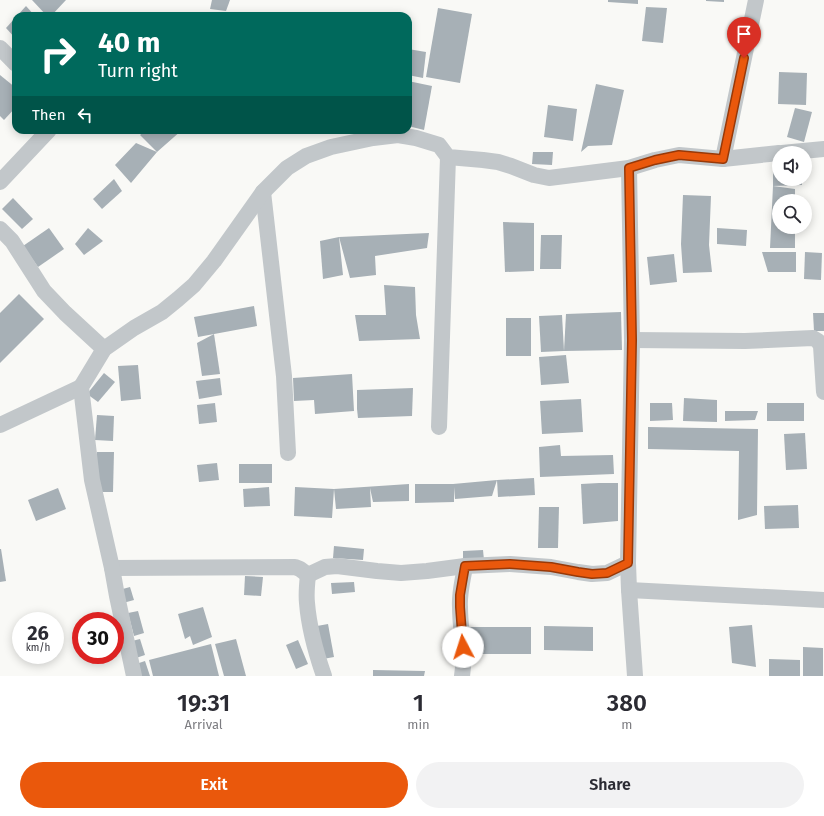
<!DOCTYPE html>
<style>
:root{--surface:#fff;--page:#f2f2f3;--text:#2b2b33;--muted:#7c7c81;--accent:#ea580c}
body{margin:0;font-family:"Fira Sans",sans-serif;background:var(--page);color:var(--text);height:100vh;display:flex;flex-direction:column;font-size:15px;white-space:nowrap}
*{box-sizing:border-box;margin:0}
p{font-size:13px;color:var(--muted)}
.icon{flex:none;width:22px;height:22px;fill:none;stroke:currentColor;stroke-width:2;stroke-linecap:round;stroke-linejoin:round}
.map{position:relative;height:676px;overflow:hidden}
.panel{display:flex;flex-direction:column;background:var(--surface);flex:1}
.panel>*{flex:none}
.top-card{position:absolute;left:12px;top:12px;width:400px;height:122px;border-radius:12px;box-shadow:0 2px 10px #0003;background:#00695c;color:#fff;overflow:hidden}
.tools{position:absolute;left:772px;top:146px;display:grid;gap:8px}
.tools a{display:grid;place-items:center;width:40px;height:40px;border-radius:50%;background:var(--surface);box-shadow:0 2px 10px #0003;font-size:20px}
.speed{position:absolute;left:12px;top:612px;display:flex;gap:8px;font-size:20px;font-weight:700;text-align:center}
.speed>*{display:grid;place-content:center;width:52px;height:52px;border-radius:50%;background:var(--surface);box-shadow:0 2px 10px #0003;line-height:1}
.speed small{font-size:10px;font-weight:400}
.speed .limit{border:6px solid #d22;background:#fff;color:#111}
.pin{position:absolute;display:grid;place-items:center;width:34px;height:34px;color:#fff;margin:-41px -17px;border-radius:50% 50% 50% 0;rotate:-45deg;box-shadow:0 0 4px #0007}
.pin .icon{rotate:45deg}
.me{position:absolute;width:44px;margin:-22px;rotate:355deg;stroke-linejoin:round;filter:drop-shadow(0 0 3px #0008)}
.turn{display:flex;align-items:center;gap:14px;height:84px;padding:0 20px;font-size:18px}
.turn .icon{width:52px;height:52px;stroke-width:2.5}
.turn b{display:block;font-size:28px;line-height:34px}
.then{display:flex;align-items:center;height:38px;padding:0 20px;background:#0003;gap:8px;font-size:15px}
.eta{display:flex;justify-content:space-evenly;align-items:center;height:68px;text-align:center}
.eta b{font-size:24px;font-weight:600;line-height:28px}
.button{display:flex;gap:8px;margin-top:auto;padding:8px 20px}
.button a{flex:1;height:46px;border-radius:24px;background:var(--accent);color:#fff;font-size:16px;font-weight:600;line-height:46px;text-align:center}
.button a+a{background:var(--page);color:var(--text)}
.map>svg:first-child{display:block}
</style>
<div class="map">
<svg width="824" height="676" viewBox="0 0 824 676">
<rect width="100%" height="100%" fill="#f9f9f6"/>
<g fill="#a7b0b6">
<polygon points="32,0 66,0 51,16 47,16"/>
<polygon points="212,0 230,0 226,11 210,9"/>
<polygon points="608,0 638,0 638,4 608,2"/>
<polygon points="706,0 724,0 724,2 706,1"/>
<polygon points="26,6 35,16 17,16"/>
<polygon points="646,7 667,8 663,43 642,41"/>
<polygon points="438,8 472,14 460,83 426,77"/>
<polygon points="16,17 16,39 6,28"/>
<polygon points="408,49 426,52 423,78 408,75"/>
<polygon points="779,72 807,73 806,105 778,104"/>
<polygon points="0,75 16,88 16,107 4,120 0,116"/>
<polygon points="408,81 432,86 424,130 408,126"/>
<polygon points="596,84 624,90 612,145 588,146 581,152"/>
<polygon points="548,105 577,109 573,141 544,137"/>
<polygon points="795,108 812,112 804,142 787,137"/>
<polygon points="146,130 182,130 157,152 131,183 115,165 136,143 157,152 140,135"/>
<polygon points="533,152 553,152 552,165 532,164"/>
<polygon points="773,172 779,172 779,179 802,179 802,185 773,186"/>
<polygon points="114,179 122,191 102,209 93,199"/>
<polygon points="773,186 795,189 795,201 779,201 779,227 795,227 795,248 770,248"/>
<polygon points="683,195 711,196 709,245 712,272 683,273 681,244"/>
<polygon points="13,198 33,219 22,229 2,209"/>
<polygon points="503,222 534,223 534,271 505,272"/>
<polygon points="49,228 64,249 38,267 23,246"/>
<polygon points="88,228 103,241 84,255 75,244"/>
<polygon points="717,228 747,230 746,246 717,244"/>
<polygon points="429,233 427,248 375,256 376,275 350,278 339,237"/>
<polygon points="541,235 562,235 561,269 540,269"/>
<polygon points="339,237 343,275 323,279 320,241"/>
<polygon points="762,252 796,252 796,272 768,272"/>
<polygon points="805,252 822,253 821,280 804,279"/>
<polygon points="674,254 677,282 650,285 647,257"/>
<polygon points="384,285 415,287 416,315 420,339 359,341 355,315 386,315"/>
<polygon points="19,294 44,319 0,363 0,313"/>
<polygon points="254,306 257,326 198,337 194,317"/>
<polygon points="621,312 622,350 564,351 566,314"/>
<polygon points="813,313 824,313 824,331 814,331"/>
<polygon points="562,315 564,351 541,352 539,316"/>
<rect x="506" y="318" width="25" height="38"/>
<polygon points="214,334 220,374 202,376 197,343"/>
<polygon points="566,355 569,383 541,385 539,357"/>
<polygon points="138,365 141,399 121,401 118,366"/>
<polygon points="104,373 115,382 98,402 87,394"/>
<polygon points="352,374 354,411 315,414 314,400 294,401 293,378"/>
<polygon points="220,378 222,395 199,399 196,381"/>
<polygon points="413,388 412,416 358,418 357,409 357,390"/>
<polygon points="684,398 717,400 717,422 683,421"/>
<polygon points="581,399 583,432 542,434 540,401"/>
<polygon points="215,403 217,422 199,424 197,405"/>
<polygon points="650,403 672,403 673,420 650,421"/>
<rect x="767" y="403" width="37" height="18"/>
<polygon points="725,411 758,411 755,420 725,421"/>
<polygon points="97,415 114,416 113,441 95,440"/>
<polygon points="648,427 758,429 757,515 738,520 739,451 648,449"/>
<polygon points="805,433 807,469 786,470 784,434"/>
<polygon points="560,445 561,456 613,455 614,474 540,477 539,447"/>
<polygon points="97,452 114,452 113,492 97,492"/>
<polygon points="217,463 219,480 199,482 197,465"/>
<rect x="239" y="464" width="33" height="19"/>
<polygon points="534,478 535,495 498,497 497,480"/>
<polygon points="497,480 492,496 455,499 454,487 454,502 415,503 415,484 453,484"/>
<polygon points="599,483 618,483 618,521 583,524 581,484"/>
<polygon points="409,484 409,501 373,502 370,488 371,507 336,509 334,489 332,518 294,516 295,487 334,489"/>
<polygon points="269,487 270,506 244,507 243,489"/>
<polygon points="58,488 66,509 36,521 28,500"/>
<polygon points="798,505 799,528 765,529 764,506"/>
<polygon points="539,507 559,507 558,548 538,548"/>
<polygon points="334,546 364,549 363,560 333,558"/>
<polygon points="0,549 1,549 6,581 0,582"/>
<polygon points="483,550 484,560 463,561 463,551"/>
<polygon points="245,576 263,577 261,596 244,595"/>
<polygon points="354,582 355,592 332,594 331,583"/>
<polygon points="130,587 134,600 123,603 119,590"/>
<polygon points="203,607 212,637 193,645 190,636 185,639 178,614"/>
<polygon points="138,611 144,633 134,636 128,613"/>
<polygon points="328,624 334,657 323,659 317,626"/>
<polygon points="752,625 756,667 732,663 729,627"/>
<polygon points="544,626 593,627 593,651 544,650"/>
<rect x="468" y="627" width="63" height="27"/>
<polygon points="140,639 145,655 136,658 132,641"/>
<polygon points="236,639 246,676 224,676 215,644"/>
<polygon points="298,640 308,664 296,669 286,645"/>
<polygon points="211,644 219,676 153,676 149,660"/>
<polygon points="803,647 823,648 823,676 803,676"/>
<polygon points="769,659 800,660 800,676 769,676"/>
<polygon points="145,661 150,676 137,676 133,665"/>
<polygon points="373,670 425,671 424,676 373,676"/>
</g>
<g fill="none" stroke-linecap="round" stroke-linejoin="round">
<g stroke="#c2c7ca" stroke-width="16">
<polyline points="0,48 16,64"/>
<polyline points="782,153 824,149"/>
<polyline points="723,159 756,0"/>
<polyline points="629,168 632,340 628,563 629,590 635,676"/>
<polyline points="0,182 49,130"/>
<polyline points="263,192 284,376 288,453"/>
<polyline points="0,229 12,241 44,291 65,313 104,349"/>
<polyline points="632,340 745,341 813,338 818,341 821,346 824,392"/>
<polyline points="0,425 81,387"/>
<polyline points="439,427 448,157"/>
<polyline points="112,568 295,567 300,569 308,575"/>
<polyline points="308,575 325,567 337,566 377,571 401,573 427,571 465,566 510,564 551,567 578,572 592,574 607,573 628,563"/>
<path d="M308 575C307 584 306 594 307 603 309 628 316 653 324 676"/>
<polyline points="629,590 824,600"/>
<polyline points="134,676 117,596 112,568 92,480 81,387 104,349 134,328 162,312 178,299 194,285 214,261 263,192 287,168 306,156 331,147 373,138 398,135 416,138 439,145 448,157 483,160 498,162 511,166 534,175 549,178 629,168 655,160 679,155 723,159 779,153"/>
<path d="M462 676C466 652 460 631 460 607 459 593 463 580 465 566"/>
</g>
</g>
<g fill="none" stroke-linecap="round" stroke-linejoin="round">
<defs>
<polyline id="route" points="463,647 460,607 460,595 465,566 510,564 551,567 578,572 592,574 607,573 628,563 632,340 629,168 655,160 679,155 723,159 744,58"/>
</defs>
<use href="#route" stroke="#983908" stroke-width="10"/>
<use href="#route" stroke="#ea580c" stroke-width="7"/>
</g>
</svg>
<div class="tools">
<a><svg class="icon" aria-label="sound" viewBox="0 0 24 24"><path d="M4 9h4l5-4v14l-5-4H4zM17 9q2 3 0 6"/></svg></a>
<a><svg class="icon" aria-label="search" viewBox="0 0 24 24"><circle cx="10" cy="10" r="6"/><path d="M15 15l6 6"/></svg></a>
</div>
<div class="speed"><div>26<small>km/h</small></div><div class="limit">30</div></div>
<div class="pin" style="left:744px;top:58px;background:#d93025"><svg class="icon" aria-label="arrive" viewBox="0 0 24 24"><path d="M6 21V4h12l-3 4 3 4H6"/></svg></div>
<svg class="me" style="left:463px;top:647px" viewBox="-20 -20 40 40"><circle r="19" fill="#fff"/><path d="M0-13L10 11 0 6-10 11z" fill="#ea580c"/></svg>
<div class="top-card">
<div class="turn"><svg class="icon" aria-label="right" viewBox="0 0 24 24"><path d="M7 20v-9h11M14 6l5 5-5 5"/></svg><div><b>40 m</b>Turn right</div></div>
<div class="then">Then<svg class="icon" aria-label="left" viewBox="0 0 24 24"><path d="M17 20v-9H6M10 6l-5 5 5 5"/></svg></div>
</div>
</div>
<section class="panel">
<div class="eta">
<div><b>19:31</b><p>Arrival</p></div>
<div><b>1</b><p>min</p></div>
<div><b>380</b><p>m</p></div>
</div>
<div class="button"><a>Exit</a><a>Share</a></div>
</section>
